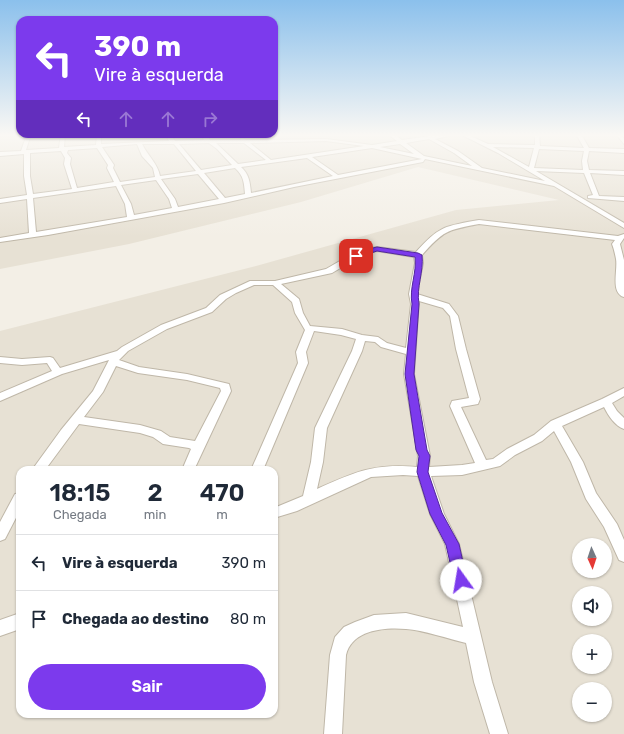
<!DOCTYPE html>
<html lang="pt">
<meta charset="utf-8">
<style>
:root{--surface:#fff;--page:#f2f2f3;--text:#1f2937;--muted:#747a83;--line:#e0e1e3;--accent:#7c3aed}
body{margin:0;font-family:Rubik,sans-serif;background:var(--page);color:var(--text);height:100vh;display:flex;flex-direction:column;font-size:15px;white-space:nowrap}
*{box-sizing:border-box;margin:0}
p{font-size:13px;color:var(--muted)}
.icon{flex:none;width:22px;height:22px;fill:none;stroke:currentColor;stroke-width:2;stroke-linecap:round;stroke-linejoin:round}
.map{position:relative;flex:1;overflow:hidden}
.side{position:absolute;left:16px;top:466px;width:262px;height:252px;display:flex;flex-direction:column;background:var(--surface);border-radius:12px;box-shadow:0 1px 3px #0004}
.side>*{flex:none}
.guide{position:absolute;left:16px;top:16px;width:262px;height:122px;border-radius:12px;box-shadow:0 1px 3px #0004;background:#7c3aed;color:#fff;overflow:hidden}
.needle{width:26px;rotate:177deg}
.buttons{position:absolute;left:572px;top:538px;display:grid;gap:8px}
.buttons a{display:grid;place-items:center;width:40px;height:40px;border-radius:50%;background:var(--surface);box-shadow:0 1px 3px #0004;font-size:20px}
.pin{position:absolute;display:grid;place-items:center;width:34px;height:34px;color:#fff;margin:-17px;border-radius:8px;box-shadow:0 2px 6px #0006}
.me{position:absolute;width:44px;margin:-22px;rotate:347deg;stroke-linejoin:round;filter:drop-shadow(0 0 3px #0008)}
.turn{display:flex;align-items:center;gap:14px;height:84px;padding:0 12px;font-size:18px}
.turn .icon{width:52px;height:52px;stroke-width:2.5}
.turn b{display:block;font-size:28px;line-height:34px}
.lanes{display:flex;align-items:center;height:38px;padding:0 12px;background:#0003;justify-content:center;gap:20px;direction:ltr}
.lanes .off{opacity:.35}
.eta{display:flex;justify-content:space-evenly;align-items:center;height:68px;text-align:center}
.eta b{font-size:24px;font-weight:600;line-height:28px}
.primary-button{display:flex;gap:8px;margin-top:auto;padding:8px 12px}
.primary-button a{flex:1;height:46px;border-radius:24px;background:var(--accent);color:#fff;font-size:16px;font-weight:600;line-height:46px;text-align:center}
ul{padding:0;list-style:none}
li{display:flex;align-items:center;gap:12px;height:56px;padding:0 12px;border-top:1px solid var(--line)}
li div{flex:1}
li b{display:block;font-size:15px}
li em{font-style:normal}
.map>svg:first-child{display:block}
</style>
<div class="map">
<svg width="624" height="734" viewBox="0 0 624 734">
<rect width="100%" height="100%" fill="#f3efe6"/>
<path fill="#e7e1d4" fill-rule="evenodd" d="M0 134H624V734H0V331L256 266 456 210 559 200 418 167 301 202 129 244 0 269ZM20 470H274V714H20ZM579 545H605V571H579ZM579 593H605V619H579ZM579 641H605V667H579ZM579 689H605V715H579Z"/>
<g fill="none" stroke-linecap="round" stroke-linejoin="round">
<defs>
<g id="minor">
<path d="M27 134H31L26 150 59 148 61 134H65L64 147 96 145 97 134H101V144L169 141 165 134H170L175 141 204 140 201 134H206L210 140H240L242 138 246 140 326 139 372 145 397 141 388 134H394L402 140 444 134H458L435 139 458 151 482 168 545 181 498 153 460 134H466L488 144 535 145V134H539L540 146 584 148 576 134H581L589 148 624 149V153L589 151 587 161 589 170 624 171V175L590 173 599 196 624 197V201L588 198V196L593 195 584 173 536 171 624 223V228L554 186 425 159 423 162 294 187 224 203 48 235 0 242V238L29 233 27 199 0 203V199L27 195 24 176V154L0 156V152L21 151ZM429 139 454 153 472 166 424 156 406 143ZM326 141 364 146 271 160 250 143ZM209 143 217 149 232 165 201 170 179 144ZM216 143H244L266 160 238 164ZM137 144 142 156 153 168 155 177 120 182 113 168 114 165 102 147ZM142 144H174L196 171 160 176C158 164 148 156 142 144ZM400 144 414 154 380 147ZM493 147 534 148 529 167ZM97 148 108 165 107 168 114 182 77 188 70 164 71 158 67 153 68 150ZM372 148 422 159 338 175 312 157ZM539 149 584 151 582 161 583 170 534 168ZM61 151 65 158 64 164 72 189 33 194 30 176V153ZM307 158 333 176 251 193C250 182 249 174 241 167ZM235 168C244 176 244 183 245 194L225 198 204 173ZM198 174 219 199 178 207 175 199 161 179ZM156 180 169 199 172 208 134 215 131 204 121 185ZM116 186 125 204 127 217 36 232 33 198Z"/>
<polygon points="616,134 621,134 624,139 624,144"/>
<path d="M479 220 618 236 624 234V238L620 244 624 260V297C610 293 618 270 616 259 615 254 614 249 612 244L615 240 479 224C447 230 443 231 422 255L423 263 417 294 449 304 458 316 466 349 480 399 478 404 461 407 486 460 493 459 507 449 534 435 551 421 602 399 624 388V396L612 403 617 411 624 418V429C615 426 608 415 604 407L562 426 583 462 596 493 617 524 624 540V562L619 560 604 527 586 499 571 462 554 431 542 441 515 455 500 466 462 475 431 476 444 514 459 544 492 682 508 734H490L474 682 466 643C449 639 423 630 406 629 384 627 352 630 346 655L342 734H324L330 655 335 637 344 627 355 622 374 615 406 613 463 627 445 544 430 514 418 476 403 475 371 477 297 511 274 518V508L303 496 311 462 315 428 352 351 356 339 341 335 314 331 306 352 308 363 263 470H251L298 363 296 352 305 330 295 313 292 302 273 285H254L236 293 226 299 212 312 167 329 128 351 119 360 139 367 187 374 229 384 231 391 194 470H182L191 449 189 448 163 444 153 437 140 433 79 424 45 470H32L61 430 93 391 109 360 62 374 0 401V393L52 371 47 363 22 365 0 363V357L22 359 50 357 53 358 60 368 117 351 122 347 161 325 206 308 220 295 250 281H275L326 269 359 250 377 247 416 252C439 226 445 226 479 220ZM377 251 414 257 415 263 409 294 411 304 406 348 387 343 378 337 362 335 342 329 310 326 303 313 299 299 281 284 332 273 364 254ZM419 301 443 308 450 316 456 349 469 398 452 401 450 406 475 463 462 465 429 467 430 456 414 374ZM365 341 375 342 381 347 406 354 404 374 418 456 417 467C374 463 355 472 317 489L323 462 327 428 362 351ZM116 366 138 373 187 380 220 388 221 391 195 441 170 437 161 431 140 425 84 417 103 392Z"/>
<polygon points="20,493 20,510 5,539 0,541 0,522 15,494"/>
<polygon points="20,613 20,629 0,636 0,620"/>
</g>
</defs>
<use href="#minor" stroke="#bfb7a8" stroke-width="2"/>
<use href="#minor" fill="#fff" fill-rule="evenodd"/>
</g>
<linearGradient id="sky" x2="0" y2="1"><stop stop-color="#8bc0ec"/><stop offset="0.57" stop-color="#faf8f4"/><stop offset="1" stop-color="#faf8f4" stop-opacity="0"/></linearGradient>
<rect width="624" height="237" fill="url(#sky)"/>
<path fill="#7c3aed" stroke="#51269a" d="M377 247 418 253 422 255C424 272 416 287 419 304L414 374 427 450 430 456 428 472 442 513 459 544 467 580 465 585 461 586 456 585 454 580 446 545 430 514 417 472 419 456 416 450 405 374 412 304C409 288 417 273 415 257L377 251 356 258 353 256 360 251Z"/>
</svg>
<div class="buttons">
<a><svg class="needle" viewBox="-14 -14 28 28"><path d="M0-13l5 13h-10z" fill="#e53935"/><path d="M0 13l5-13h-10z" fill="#747a83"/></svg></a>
<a><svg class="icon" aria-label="sound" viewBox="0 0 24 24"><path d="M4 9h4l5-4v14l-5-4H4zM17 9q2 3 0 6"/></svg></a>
<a>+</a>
<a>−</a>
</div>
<div class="pin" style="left:356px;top:256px;background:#d93025"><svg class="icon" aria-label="arrive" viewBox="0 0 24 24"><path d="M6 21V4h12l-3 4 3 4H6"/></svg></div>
<svg class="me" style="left:461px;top:580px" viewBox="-20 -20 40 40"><circle r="19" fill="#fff"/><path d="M0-13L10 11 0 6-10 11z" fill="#7c3aed"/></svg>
<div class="guide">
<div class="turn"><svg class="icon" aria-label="left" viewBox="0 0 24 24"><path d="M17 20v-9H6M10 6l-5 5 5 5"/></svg><div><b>390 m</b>Vire à esquerda</div></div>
<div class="lanes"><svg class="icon" aria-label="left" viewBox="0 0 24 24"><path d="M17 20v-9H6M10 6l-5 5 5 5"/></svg><svg class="icon off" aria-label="ahead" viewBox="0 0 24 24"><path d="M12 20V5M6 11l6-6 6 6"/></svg><svg class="icon off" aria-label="ahead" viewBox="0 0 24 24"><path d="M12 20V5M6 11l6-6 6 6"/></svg><svg class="icon off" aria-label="right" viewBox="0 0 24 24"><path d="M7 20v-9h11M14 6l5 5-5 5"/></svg></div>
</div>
<section class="side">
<div class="eta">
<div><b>18:15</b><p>Chegada</p></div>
<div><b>2</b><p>min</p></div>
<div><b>470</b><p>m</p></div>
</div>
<ul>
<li><svg class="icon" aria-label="left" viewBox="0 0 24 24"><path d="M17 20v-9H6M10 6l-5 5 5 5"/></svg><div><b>Vire à esquerda</b></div><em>390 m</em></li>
<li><svg class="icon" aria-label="arrive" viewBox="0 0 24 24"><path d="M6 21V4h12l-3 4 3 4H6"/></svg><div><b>Chegada ao destino</b></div><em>80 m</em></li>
</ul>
<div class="primary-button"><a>Sair</a></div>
</section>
</div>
